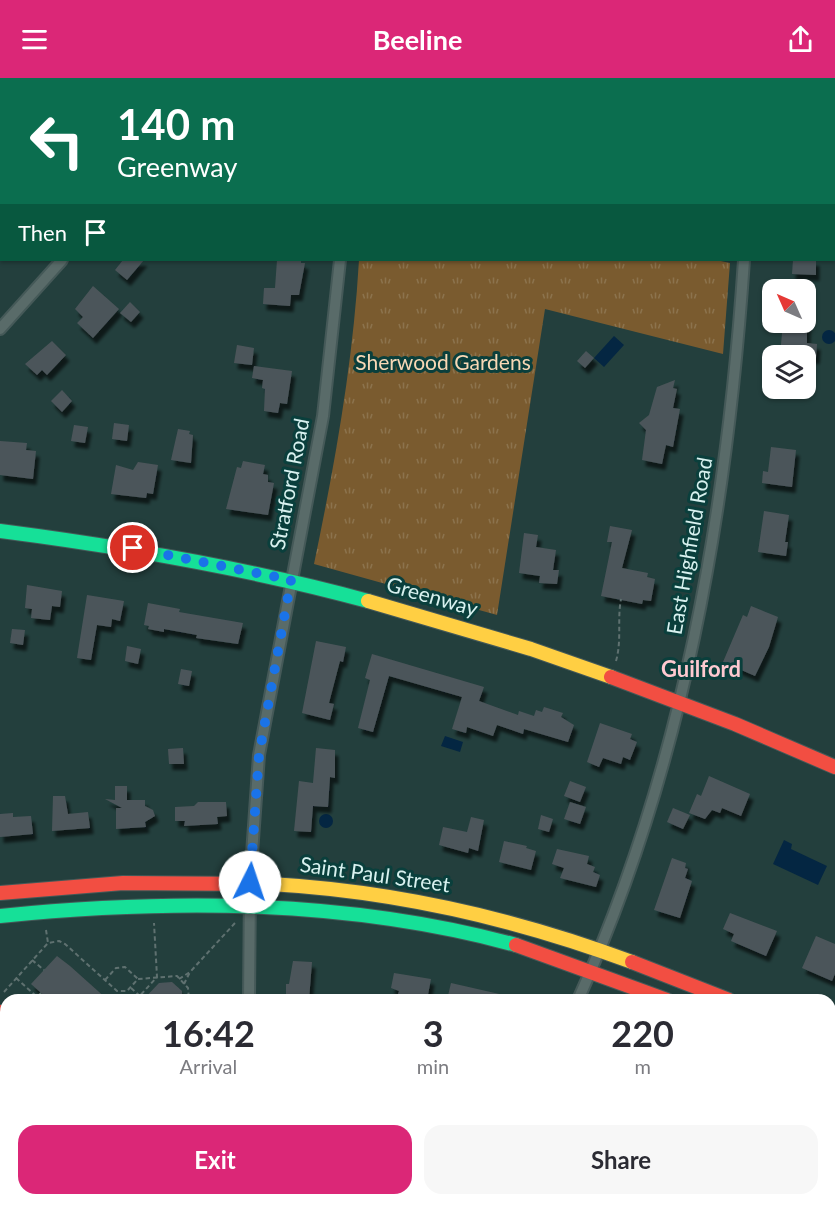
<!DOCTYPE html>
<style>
:root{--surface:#fff;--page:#f7f7f7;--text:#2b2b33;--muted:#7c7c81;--accent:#db2777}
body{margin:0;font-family:Lato,sans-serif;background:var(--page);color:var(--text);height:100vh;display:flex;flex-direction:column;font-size:22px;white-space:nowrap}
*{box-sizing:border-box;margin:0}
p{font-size:20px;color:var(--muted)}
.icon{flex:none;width:33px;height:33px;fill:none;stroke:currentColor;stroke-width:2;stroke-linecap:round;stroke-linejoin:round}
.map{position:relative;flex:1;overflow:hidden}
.panel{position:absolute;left:0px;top:916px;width:836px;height:212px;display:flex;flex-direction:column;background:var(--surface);border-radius:18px 18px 0 0;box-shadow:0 2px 4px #0004}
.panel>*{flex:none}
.banner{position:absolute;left:0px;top:0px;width:836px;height:183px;box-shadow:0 2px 4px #0004;background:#0b6e4f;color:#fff;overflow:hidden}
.needle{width:39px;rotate:315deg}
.controls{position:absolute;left:762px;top:201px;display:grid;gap:12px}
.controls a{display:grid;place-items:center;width:54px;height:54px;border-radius:12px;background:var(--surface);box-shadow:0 2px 4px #0004;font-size:30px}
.pin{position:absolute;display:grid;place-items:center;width:51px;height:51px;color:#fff;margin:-26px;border:3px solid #fff;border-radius:50%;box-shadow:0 2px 6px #0007}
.me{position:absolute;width:66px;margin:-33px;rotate:4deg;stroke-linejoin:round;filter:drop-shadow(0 0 4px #0008)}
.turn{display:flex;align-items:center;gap:21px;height:126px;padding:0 18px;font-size:27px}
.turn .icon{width:78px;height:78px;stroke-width:2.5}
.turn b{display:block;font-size:42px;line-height:51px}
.then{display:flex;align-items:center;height:57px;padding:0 18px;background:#0003;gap:12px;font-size:22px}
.eta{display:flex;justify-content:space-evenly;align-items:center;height:102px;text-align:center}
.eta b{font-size:36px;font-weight:700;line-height:42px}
.primary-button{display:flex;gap:12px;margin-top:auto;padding:12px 18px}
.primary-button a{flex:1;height:69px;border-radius:18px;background:var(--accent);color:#fff;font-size:24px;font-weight:700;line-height:69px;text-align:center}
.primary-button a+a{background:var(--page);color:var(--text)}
header{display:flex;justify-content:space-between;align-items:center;height:78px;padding:0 18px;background:var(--accent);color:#fff;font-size:27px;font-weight:700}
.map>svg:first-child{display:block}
</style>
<header><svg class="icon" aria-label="menu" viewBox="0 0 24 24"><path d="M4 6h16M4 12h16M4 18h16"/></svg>Beeline<svg class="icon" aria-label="share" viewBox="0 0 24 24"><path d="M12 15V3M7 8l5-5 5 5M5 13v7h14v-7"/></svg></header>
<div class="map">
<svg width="835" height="1127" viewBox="0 0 835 1127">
<defs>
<pattern id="park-tufts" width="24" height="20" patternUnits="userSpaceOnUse" patternTransform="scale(1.5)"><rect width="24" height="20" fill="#7a5b2f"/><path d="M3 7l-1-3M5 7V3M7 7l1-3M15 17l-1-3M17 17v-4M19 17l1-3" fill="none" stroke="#8c734d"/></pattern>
<filter id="shadow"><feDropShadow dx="3.5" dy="6" stdDeviation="1.5" flood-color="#0009"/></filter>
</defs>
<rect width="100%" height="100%" fill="#233f3d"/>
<path fill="url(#park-tufts)" d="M359 182H716L730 185 723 276 545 231 497 537 314 486C335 385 353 285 359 182Z"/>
<g fill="#042642">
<circle cx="829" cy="259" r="7"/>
<polygon points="614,258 624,267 604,289 594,280"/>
<polygon points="445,658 463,664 460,674 441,668"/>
<circle cx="326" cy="743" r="7"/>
<polygon points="784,762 792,766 791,771 827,788 818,807 773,786"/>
</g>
<g fill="#4c555a" filter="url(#shadow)">
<polygon points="123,182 144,182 127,202 115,192"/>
<polygon points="277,182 301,182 301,185 305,185 299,217 291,217 290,228 263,226 264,210 275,210"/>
<polygon points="793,182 816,182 816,197 792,196"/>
<polygon points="93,208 119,231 93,260 77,245 83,239 75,231"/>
<polygon points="130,224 140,234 131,244 120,235"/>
<polygon points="783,244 807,244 807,265 817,266 816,280 780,278"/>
<polygon points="52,263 66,277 47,297 42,292 37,297 25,286"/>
<polygon points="237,267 254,270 252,287 234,285"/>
<polygon points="586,273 594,280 585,290 577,283"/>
<polygon points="254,288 292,293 287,326 280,325 278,335 264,333 265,311 262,310 263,302 252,300"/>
<polygon points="675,302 673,310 677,311 673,330 680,331 673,369 666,367 662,386 642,382 646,352 639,345 649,337 657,309"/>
<polygon points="62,312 72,323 62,334 51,323"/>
<polygon points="114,345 129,347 127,363 112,361"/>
<polygon points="74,347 88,349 85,365 71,363"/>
<polygon points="178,351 190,353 189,356 193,357 191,385 171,382"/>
<polygon points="0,363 27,365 26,372 36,373 33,401 0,397"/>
<polygon points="771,369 796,372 792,409 762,405 763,393 768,394"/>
<polygon points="243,383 265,387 263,396 268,397 268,404 274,405 268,437 226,431 237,389 241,390"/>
<polygon points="138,384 158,387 153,416 147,415 146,420 111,416 116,387 133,392"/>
<polygon points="764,433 789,437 785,464 788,464 786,478 758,474"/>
<polygon points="610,448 632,452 622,490 648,495 647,499 655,501 651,523 643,522 642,526 601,518 612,464 607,464"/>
<polygon points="524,455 538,457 536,469 556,472 553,492 559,492 557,506 539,505 540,498 519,495"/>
<polygon points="27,507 62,513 60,529 52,528 50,542 31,540 32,531 25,530"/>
<polygon points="87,517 124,523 120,543 112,541 111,549 97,547 91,582 77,580"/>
<polygon points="148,525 180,531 179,534 243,545 238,566 196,560 197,557 164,551 164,554 148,551 149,548 144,547"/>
<polygon points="751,528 778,539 769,569 755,598 723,584 743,537 747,539"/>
<polygon points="12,551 25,552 23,567 10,565"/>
<polygon points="316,563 346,569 343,584 340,583 329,625 334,626 330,642 302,635"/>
<polygon points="127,568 141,571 138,586 125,583"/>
<polygon points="372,576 484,609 479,623 518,637 519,633 534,638 536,632 542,634 544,629 563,635 561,639 574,647 568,664 524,651 523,656 497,647 493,658 467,649 466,655 452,651 462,619 389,598 373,654 358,650 370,602 365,600"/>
<polygon points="181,591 192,593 189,608 178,606"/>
<polygon points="600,645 632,656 630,661 637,664 630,682 623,679 621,686 603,680 599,689 587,684"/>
<polygon points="183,670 184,686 169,686 168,671"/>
<polygon points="316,670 335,672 335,700 330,699 328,729 313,728 311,754 294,753 299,703 313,705"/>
<polygon points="709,698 750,716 741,738 722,730 720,735 712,732 705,741 689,735 697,716 701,718"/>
<polygon points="570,703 586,709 580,724 564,718"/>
<polygon points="115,708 127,708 127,722 145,722 145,728 153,732 155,738 145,744 146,749 116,751 116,730 122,730 105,721 115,722"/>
<polygon points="53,718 65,718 68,736 88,734 90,750 52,753"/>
<polygon points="198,724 226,724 227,738 217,739 218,746 184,748 185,743 175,743 175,729 194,728"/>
<polygon points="570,724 586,729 580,746 564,741"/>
<polygon points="673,730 690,737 683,751 667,744"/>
<polygon points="13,735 13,739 31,738 33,756 0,759 0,736"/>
<polygon points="541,737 553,741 549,754 538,751"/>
<polygon points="471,739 484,742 478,773 469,770 468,775 439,767 443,749 467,754"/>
<polygon points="504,763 527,768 526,770 536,773 531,792 499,784"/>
<polygon points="557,771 589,778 587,786 595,789 593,794 600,797 596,809 560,800 564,790 552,786"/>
<polygon points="672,780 686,785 685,790 688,791 685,800 692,803 680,840 654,832"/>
<polygon points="730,835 777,853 766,878 731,863 734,856 723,851"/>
<polygon points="816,858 835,866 835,896 832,903 802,890"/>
<polygon points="57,878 70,888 108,922 49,922 31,906"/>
<polygon points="293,883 312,884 309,922 286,922 286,906 289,906"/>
<polygon points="394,895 431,901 427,922 406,922 406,920 397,919 399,913 391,910"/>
<polygon points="172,904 182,913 182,922 143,922 159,905"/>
<polygon points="451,905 508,918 507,922 447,922"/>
</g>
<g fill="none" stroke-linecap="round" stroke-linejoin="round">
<defs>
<g id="lane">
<polyline points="41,2 42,0"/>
<polyline points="0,46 2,45"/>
<polyline points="389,1122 395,1127"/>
</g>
<g id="street">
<polyline points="341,0 341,2"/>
<polyline points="458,0 462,2"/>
<polyline points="749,0 749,2"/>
<polyline points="205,2 206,0"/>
<polyline points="834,82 835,82"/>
<polyline points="0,251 62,182"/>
<polyline points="249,922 250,804 259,677 323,338 340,182"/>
<path d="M578 922C683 689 727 435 744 182"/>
<polyline points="830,1094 835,1088"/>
<polyline points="248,1122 248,1127"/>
<polyline points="473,1127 476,1122"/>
<polyline points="800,1127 804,1122"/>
</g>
<g id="fast">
<path d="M0 453C124 469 247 490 368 523"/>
<path d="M0 838C172 821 347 821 516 867"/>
<polyline points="830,992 835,995"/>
<polyline points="211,1122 217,1127"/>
</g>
<g id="slow">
<polyline points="368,523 531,571 611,599"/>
<path d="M270 806C395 813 514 840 632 884"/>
</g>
<g id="jam">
<polyline points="611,599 735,646 835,689"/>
<polyline points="0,815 123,805 270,806"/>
<polyline points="516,867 667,922"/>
<polyline points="632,884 729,922"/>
<polyline points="0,934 6,939"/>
<polyline points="830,966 835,969"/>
</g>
</defs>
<use href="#lane" stroke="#455958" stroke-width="8"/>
<use href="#street" stroke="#455958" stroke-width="14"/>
<use href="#fast" stroke="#455958" stroke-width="16"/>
<use href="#slow" stroke="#455958" stroke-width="16"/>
<use href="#jam" stroke="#455958" stroke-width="16"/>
<g stroke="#5f7170" stroke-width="2" stroke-dasharray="4.5 3" stroke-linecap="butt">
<path d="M616 583C622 562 617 542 621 521"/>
<polyline points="46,852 48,865 59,863 65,866 117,913 127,913 138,901 177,898 188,910 189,922"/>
<polyline points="32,882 44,892"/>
<polyline points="16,900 37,919"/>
<polyline points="179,901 190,894 235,845"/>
<polyline points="105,902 116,890 125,889 138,901"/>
<polyline points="184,906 190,894"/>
<polyline points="131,910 140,918"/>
<polyline points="4,914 48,865"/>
<polyline points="34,922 41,915"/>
<polyline points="136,922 157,899 154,845"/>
<polyline points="183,1122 183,1127"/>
</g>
<use href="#lane" stroke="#596b69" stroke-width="5"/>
<use href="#street" stroke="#596b69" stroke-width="10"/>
<use href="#fast" stroke="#16e098" stroke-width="14"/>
<use href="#slow" stroke="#ffcf43" stroke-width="14"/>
<use href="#jam" stroke="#f24e42" stroke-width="14"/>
</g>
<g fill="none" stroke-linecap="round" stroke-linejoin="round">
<polyline stroke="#1a73e8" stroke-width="10" stroke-dasharray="0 18" points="133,470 291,502 259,677 250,804"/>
</g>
<g text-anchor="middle" stroke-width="6" stroke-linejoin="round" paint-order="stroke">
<g font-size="21" fill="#f8d8b5" stroke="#0a3f3c">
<text x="443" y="292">Sherwood Gardens</text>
</g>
<g font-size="21" fill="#d8f1ef" stroke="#0a3f3c">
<text transform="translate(290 406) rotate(-79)" y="7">Stratford Road</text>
<text transform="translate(690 468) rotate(-80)" y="7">East Highfield Road</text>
<text transform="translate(432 519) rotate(16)" y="7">Greenway</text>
<text transform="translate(375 797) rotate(8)" y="7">Saint Paul Street</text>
</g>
<g font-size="22" font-weight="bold" fill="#fdc9d0" stroke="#0a3f3c">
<text x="701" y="599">Guilford</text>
</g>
</g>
</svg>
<div class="controls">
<a><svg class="needle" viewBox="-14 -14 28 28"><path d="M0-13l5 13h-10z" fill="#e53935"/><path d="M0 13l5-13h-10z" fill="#7c7c81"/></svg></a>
<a><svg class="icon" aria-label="layers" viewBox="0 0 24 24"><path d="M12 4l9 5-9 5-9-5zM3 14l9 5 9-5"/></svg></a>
</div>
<div class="pin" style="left:133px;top:470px;background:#d93025"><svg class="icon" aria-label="arrive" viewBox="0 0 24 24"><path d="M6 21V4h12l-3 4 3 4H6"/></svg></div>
<svg class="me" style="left:250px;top:804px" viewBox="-20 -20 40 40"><circle r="19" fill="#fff"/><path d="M0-13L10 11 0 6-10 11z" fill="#1a73e8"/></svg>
<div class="banner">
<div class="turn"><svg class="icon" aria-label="left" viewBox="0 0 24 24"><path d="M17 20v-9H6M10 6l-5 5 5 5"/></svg><div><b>140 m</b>Greenway</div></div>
<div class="then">Then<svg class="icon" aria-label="arrive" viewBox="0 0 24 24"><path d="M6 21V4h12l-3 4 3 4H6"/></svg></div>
</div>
<section class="panel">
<div class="eta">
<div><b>16:42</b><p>Arrival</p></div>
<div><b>3</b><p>min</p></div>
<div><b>220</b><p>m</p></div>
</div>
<div class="primary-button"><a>Exit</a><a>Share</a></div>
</section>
</div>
